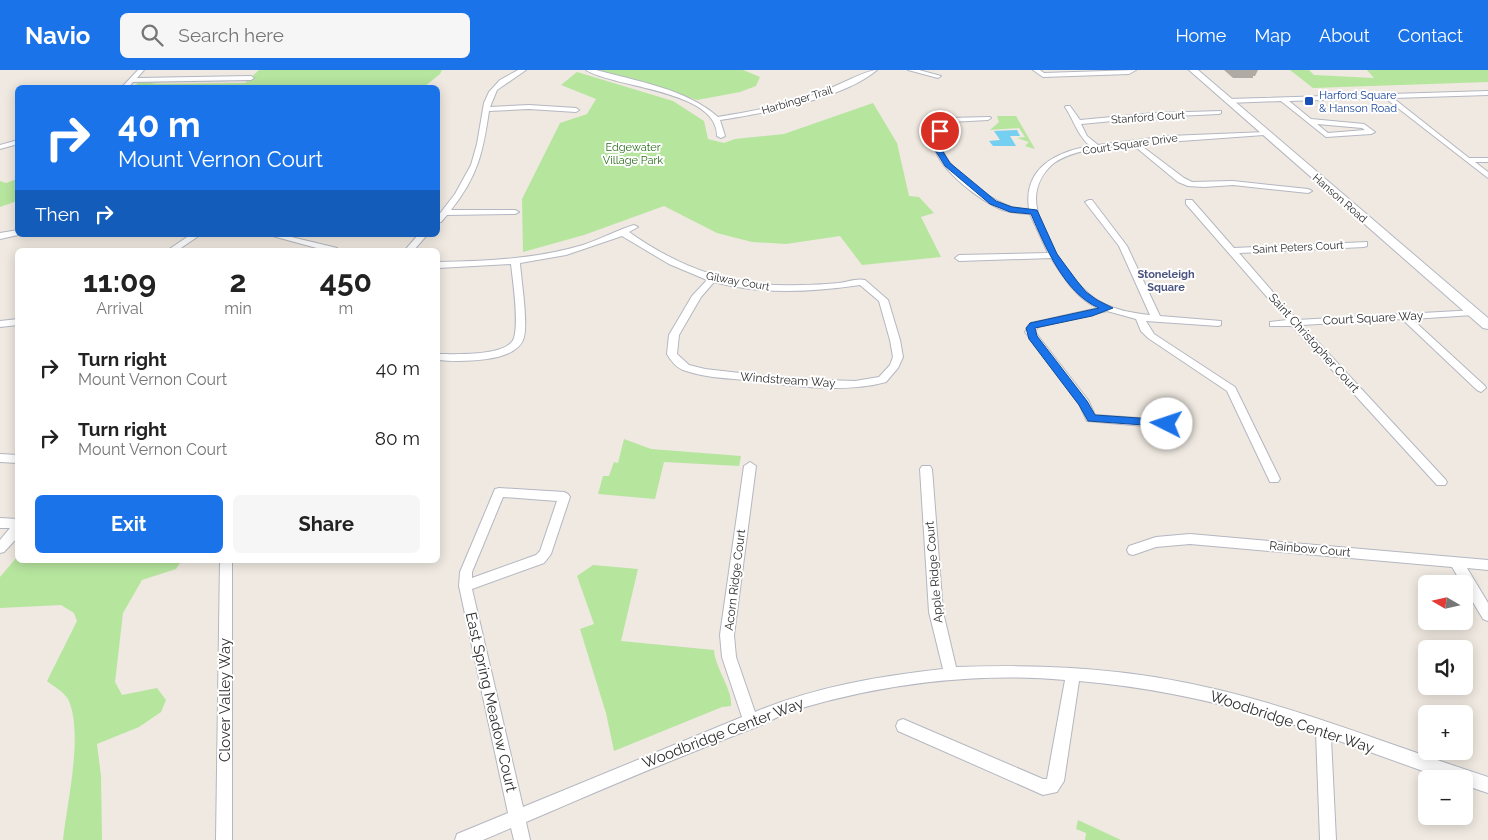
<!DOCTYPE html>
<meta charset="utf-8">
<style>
:root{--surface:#fff;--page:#f6f6f6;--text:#222;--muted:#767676;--accent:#1a73e8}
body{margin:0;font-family:Raleway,sans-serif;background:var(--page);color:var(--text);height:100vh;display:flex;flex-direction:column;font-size:19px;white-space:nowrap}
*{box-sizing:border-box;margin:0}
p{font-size:16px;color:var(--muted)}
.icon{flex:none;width:28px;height:28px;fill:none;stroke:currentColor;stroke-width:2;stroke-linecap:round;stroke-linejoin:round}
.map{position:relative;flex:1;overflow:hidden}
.sheet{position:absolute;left:15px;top:178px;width:425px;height:315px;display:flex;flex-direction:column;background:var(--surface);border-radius:8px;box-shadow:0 2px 12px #0003}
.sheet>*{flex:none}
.hud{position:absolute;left:15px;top:15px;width:425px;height:152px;border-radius:8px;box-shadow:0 2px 12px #0003;background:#1a73e8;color:#fff;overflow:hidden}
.needle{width:32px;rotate:279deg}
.fabs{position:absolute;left:1418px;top:505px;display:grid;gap:10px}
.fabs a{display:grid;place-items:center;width:55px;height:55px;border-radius:8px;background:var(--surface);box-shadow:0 2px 12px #0003;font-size:25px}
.pin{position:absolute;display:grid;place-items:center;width:42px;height:42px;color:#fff;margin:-21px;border:2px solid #fff;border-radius:50%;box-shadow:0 1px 5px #0007}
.me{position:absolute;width:55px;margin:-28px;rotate:274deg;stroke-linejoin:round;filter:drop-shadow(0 0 4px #0008)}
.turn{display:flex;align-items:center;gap:18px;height:105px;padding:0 20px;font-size:22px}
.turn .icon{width:65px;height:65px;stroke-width:2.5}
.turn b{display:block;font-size:35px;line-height:42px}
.then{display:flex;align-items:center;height:48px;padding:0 20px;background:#0003;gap:10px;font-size:19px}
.eta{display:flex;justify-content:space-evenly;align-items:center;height:85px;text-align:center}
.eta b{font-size:30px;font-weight:700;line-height:35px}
.cta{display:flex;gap:10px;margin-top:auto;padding:10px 20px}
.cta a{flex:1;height:58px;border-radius:8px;background:var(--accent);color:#fff;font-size:20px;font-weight:700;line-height:58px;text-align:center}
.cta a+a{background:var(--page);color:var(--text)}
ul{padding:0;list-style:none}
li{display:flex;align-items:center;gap:15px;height:70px;padding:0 20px}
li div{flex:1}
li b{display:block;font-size:19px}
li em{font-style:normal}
header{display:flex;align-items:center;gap:30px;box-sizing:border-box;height:70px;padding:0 25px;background:var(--accent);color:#fff}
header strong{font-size:24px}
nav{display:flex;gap:28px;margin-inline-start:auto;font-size:18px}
.search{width:350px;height:45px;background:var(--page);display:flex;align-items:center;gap:12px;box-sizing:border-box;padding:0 18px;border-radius:8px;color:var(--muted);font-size:19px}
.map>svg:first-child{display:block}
</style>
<header>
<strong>Navio</strong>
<div class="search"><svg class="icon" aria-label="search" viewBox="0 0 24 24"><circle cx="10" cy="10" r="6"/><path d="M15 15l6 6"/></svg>Search here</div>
<nav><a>Home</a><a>Map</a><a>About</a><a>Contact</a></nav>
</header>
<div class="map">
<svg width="1488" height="770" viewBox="0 0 1488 770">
<rect width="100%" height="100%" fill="#efe9e1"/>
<g fill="#b6e59e">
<polygon points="259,0 442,0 440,4 424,17 131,18 138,13 162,12 151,14 245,13"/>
<polygon points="599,0 743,0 760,7 756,16 740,22 697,30"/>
<polygon points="1290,0 1309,0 1314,5 1374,8 1367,0 1488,0 1488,12 1313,18"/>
<polygon points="577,2 673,31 704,51 708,69 724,73 735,69 784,64 873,33 897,73 909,126 919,127 934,143 921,147 941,187 862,195 840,166 786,174 752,172 717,163 664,136 584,165 523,182 522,129 560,53 587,44 596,29 561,15"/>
<polygon points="997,46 1016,46 1035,79 1025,76 1029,72 1017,68 1025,67 1019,58 990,60 999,52"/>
<polygon points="17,109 17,131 0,137 0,111 6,113"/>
<polygon points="624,369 651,379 741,386 739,396 664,392 655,429 598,424 603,406 609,406 614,392 618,393"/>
<path d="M17 487 18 490H182L176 499 142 510 123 543 115 612 122 625 157 618 166 630 161 642 139 657 97 674 101 706 102 770H63C67 732 84 663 68 629 64 622 53 616 47 611L77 551 74 543 61 535 0 538V507Z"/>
<path d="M593 495 638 499 621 571 714 580C715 598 733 620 731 636L722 637 614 681 606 643 580 559 594 554 577 506Z"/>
<polygon points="1078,750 1121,770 1085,770 1086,763 1076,759"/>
</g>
<polygon fill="#75cff0" points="1017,60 1020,66 1010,66 1016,76 993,76 989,71 1000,70 994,61"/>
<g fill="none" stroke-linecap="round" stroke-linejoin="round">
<defs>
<g id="street">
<polygon points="138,0 144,0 137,8 251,6 254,8 251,10 133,12 128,18 121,18"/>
<path d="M518 0H526L497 20 490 37 529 35 576 38 579 40 576 42 529 39 489 41C483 82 478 106 451 140H515L519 142 515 144 447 145 441 152H438V146L455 124 471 95 477 74 484 33 489 22 500 10Z"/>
<path d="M586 0H596C636 11 687 19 718 47 751 41 784 36 816 24 832 19 865 0 877 0 843 29 764 43 720 50L725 66 721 68 717 66C718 20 615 18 586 0Z"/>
<polygon points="908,0 919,0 941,6 938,8"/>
<polygon points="1033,0 1040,0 1044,3 1136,0 1129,4 1043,7"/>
<path d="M1488 21V25L1393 28 1469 88H1488V92H1475L1488 102V108L1385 28 1289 31 1311 49 1364 54 1375 62 1371 64 1326 67 1281 31 1228 33 1225 31 1228 29ZM1317 54 1362 58 1365 60 1328 63Z"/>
<path d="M1066 36H1070L1080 50 1155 43 1221 41V43L1219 44 1155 47 1081 54 1087 66 1098 75 1169 66 1266 62V64L1264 65 1139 74 1184 108 1192 112 1233 111 1308 119 1312 121 1308 123 1233 115 1204 117 1188 116 1178 112 1132 74C1106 78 1076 78 1054 93 1043 102 1036 115 1036 129 1036 159 1073 217 1099 231 1114 240 1132 243 1150 245L1119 176 1085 132 1089 130H1092L1127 176 1160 246 1221 251V255L1218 256 1146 251 1154 264 1235 317 1280 409 1278 412H1270L1227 321 1148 268 1141 261 1136 249 1107 241 1038 257 1035 262 1088 330 1095 345 1167 350 1172 354 1167 358 1087 351 1079 334 1025 262 1031 253 1098 238C1077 229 1063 207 1051 188L959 191 955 188 959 185 1048 183 1030 144C1020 143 1009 143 1000 139 980 130 941 101 935 79 933 71 935 60 939 53L948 48 990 47 991 48 988 50 950 52 944 55C942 62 940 71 942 78 947 99 987 127 1006 135 1013 138 1021 139 1029 139 1023 98 1056 82 1090 76 1077 65 1074 50 1065 37Z"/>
<polygon points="18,70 18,74 0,79 0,75"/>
<polygon points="1186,130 1192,130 1234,178 1367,172 1367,176 1364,177 1239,183 1297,250 1476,240 1476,244 1473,245 1412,249 1485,316 1486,318 1481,322 1477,320 1402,249 1302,255 1445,409 1447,412 1445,415 1437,415 1292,256 1270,256 1270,252 1287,250 1186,134"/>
<path d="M634 155 638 157 629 162C683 200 735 218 801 215 813 215 826 214 839 213 847 212 857 208 865 210L888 230 900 270 903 287 898 298 886 312C844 324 787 315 744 310 724 308 702 307 683 300 676 297 671 291 667 284L669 265 692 226 707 210 669 194 622 166 566 185 520 193C521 209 529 257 523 270 514 293 458 292 438 290V284C454 284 508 287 514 268 519 251 513 212 511 194L438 198V192C487 191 536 189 583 175 601 169 617 160 634 155ZM714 212C762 225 812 222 860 215L879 231 890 270 893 287 890 295 879 307 855 311 793 309 705 299 689 295 677 284 679 265 701 227Z"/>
<polygon points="18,160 18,165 0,169 0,163"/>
<polygon points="190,165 200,165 178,180 168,180"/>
<polygon points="269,165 283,165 337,178 338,180 324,180"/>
<polygon points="418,165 427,165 414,180 405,180"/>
<polygon points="18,249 18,255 0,257 0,251"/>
<polygon points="0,384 18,385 18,393 0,392"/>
<path d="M750 392 756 396 734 565 736 587 755 642C815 617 879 606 943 599L929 542 920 399 922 396H930L932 399 943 542 956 597C1046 594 1131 598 1219 620 1310 642 1398 678 1488 707V723L1464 715V709H1445L1331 668 1336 770H1320L1316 662C1238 636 1160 618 1079 611L1064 711 1057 722 1043 725 898 661 896 656 898 651 903 649 1043 709H1047L1065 610C975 602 881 614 795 640 780 645 767 653 754 658 677 687 601 720 526 752L530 770H514L511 758 483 770H455L457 764 508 743 459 516 460 502 495 419 499 418 564 422 568 424 570 427 551 484 544 493 472 519 523 737 742 647 722 587 720 565 744 396ZM503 427 557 431 540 481 536 485 472 508V502Z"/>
<polygon points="0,448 18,449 18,467 4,482 0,483 0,470 10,458 0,458"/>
<polygon points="1190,464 1488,490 1488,500 1467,498 1488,533 1488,551 1483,549 1452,497 1190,474 1156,477 1133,485 1129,484 1127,480 1129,476 1156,467"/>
<polygon points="220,490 232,490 232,770 216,770"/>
</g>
<polygon id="secondary" points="1189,0 1198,0 1488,248 1488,259 1483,258"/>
</defs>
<use href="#street" stroke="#b4b7c1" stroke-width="2"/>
<use href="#secondary" stroke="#b4b7c1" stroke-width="2"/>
<use href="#street" fill="#fff" fill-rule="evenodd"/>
<use href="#secondary" fill="#fff" fill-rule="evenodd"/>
</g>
<polygon fill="#afaba4" points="1224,0 1258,0 1255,6 1253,6 1253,8 1233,8"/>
<path fill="#1a73e8" stroke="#114b97" d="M937 59 943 61 942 80 950 93 996 131 1012 137 1037 140 1057 184 1077 211 1086 222 1097 230 1113 238 1092 246 1035 258 1037 266 1087 331 1095 345 1167 350 1172 354 1171 357 1088 351 1079 335 1029 269 1026 258 1030 253 1099 238C1064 223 1045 176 1031 144L1010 142 990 134 945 96 935 80Z"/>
<rect fill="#1a4fb4" stroke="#fff" stroke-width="2" x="1304" y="26" width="10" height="10" rx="2.5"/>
<g text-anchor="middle" stroke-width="4" stroke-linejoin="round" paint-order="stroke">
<g font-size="11" fill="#164399" stroke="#fff" text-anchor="start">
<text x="1319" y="29">Harford Square<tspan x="1319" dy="13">&amp; Hanson Road</tspan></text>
</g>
<g font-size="11" fill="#2e2e2e" stroke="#fff">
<text transform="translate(797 30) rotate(-17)" y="4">Harbinger Trail</text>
<text transform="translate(1148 47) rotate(-4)" y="4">Stanford Court</text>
<text transform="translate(1130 74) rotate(-8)" y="4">Court Square Drive</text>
<text transform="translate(1340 128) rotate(41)" y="4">Hanson Road</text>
<text transform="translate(1298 177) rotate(-3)" y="4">Saint Peters Court</text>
<text transform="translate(738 211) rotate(10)" y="4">Gilway Court</text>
</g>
<g font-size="11" fill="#2c6e1b" stroke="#fff">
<text x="633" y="81">Edgewater<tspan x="633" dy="13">Village Park</tspan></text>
</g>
<g font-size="11" font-weight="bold" fill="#4d5680" stroke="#fff">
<text x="1166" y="208">Stoneleigh<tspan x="1166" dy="13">Square</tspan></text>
</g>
<g font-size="12" fill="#2e2e2e" stroke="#fff">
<text transform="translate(1373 248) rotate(-3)" y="4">Court Square Way</text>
<text transform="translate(1314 273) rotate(48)" y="4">Saint Christopher Court</text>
<text transform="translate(788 310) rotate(4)" y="4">Windstream Way</text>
<text transform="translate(1310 479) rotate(5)" y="4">Rainbow Court</text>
<text transform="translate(934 502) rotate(-95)" y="4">Apple Ridge Court</text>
<text transform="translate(735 510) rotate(-83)" y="4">Acorn Ridge Court</text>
</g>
<g font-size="15" fill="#2e2e2e" stroke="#fff">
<text transform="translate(225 630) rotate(-90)" y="5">Clover Valley Way</text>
<text transform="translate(491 632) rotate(77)" y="5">East Spring Meadow Court</text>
<text transform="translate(1292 652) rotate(18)" y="5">Woodbridge Center Way</text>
<text transform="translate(723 663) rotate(-21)" y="5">Woodbridge Center Way</text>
</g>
</g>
</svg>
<div class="fabs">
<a><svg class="needle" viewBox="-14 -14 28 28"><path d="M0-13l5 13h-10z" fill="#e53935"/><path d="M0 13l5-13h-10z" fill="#767676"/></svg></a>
<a><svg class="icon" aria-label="sound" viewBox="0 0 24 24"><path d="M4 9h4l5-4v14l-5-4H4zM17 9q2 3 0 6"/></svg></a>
<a>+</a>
<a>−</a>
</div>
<div class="pin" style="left:940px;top:61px;background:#d93025"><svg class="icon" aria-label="arrive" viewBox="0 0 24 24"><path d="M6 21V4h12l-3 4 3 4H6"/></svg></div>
<svg class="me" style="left:1167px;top:354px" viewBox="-20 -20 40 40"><circle r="19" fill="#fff"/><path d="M0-13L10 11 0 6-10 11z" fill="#1a73e8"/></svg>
<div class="hud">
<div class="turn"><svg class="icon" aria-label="right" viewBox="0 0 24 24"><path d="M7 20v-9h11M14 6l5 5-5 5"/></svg><div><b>40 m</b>Mount Vernon Court</div></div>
<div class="then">Then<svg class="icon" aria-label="right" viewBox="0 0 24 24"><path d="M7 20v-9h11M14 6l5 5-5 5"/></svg></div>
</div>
<section class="sheet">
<div class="eta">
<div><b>11:09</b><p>Arrival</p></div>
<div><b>2</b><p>min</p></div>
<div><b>450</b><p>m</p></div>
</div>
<ul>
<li><svg class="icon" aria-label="right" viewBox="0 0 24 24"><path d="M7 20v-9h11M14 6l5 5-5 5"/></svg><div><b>Turn right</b><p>Mount Vernon Court</p></div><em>40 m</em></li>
<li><svg class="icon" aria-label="right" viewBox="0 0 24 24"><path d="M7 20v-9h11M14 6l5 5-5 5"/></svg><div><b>Turn right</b><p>Mount Vernon Court</p></div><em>80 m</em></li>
</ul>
<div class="cta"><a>Exit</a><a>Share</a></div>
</section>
</div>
